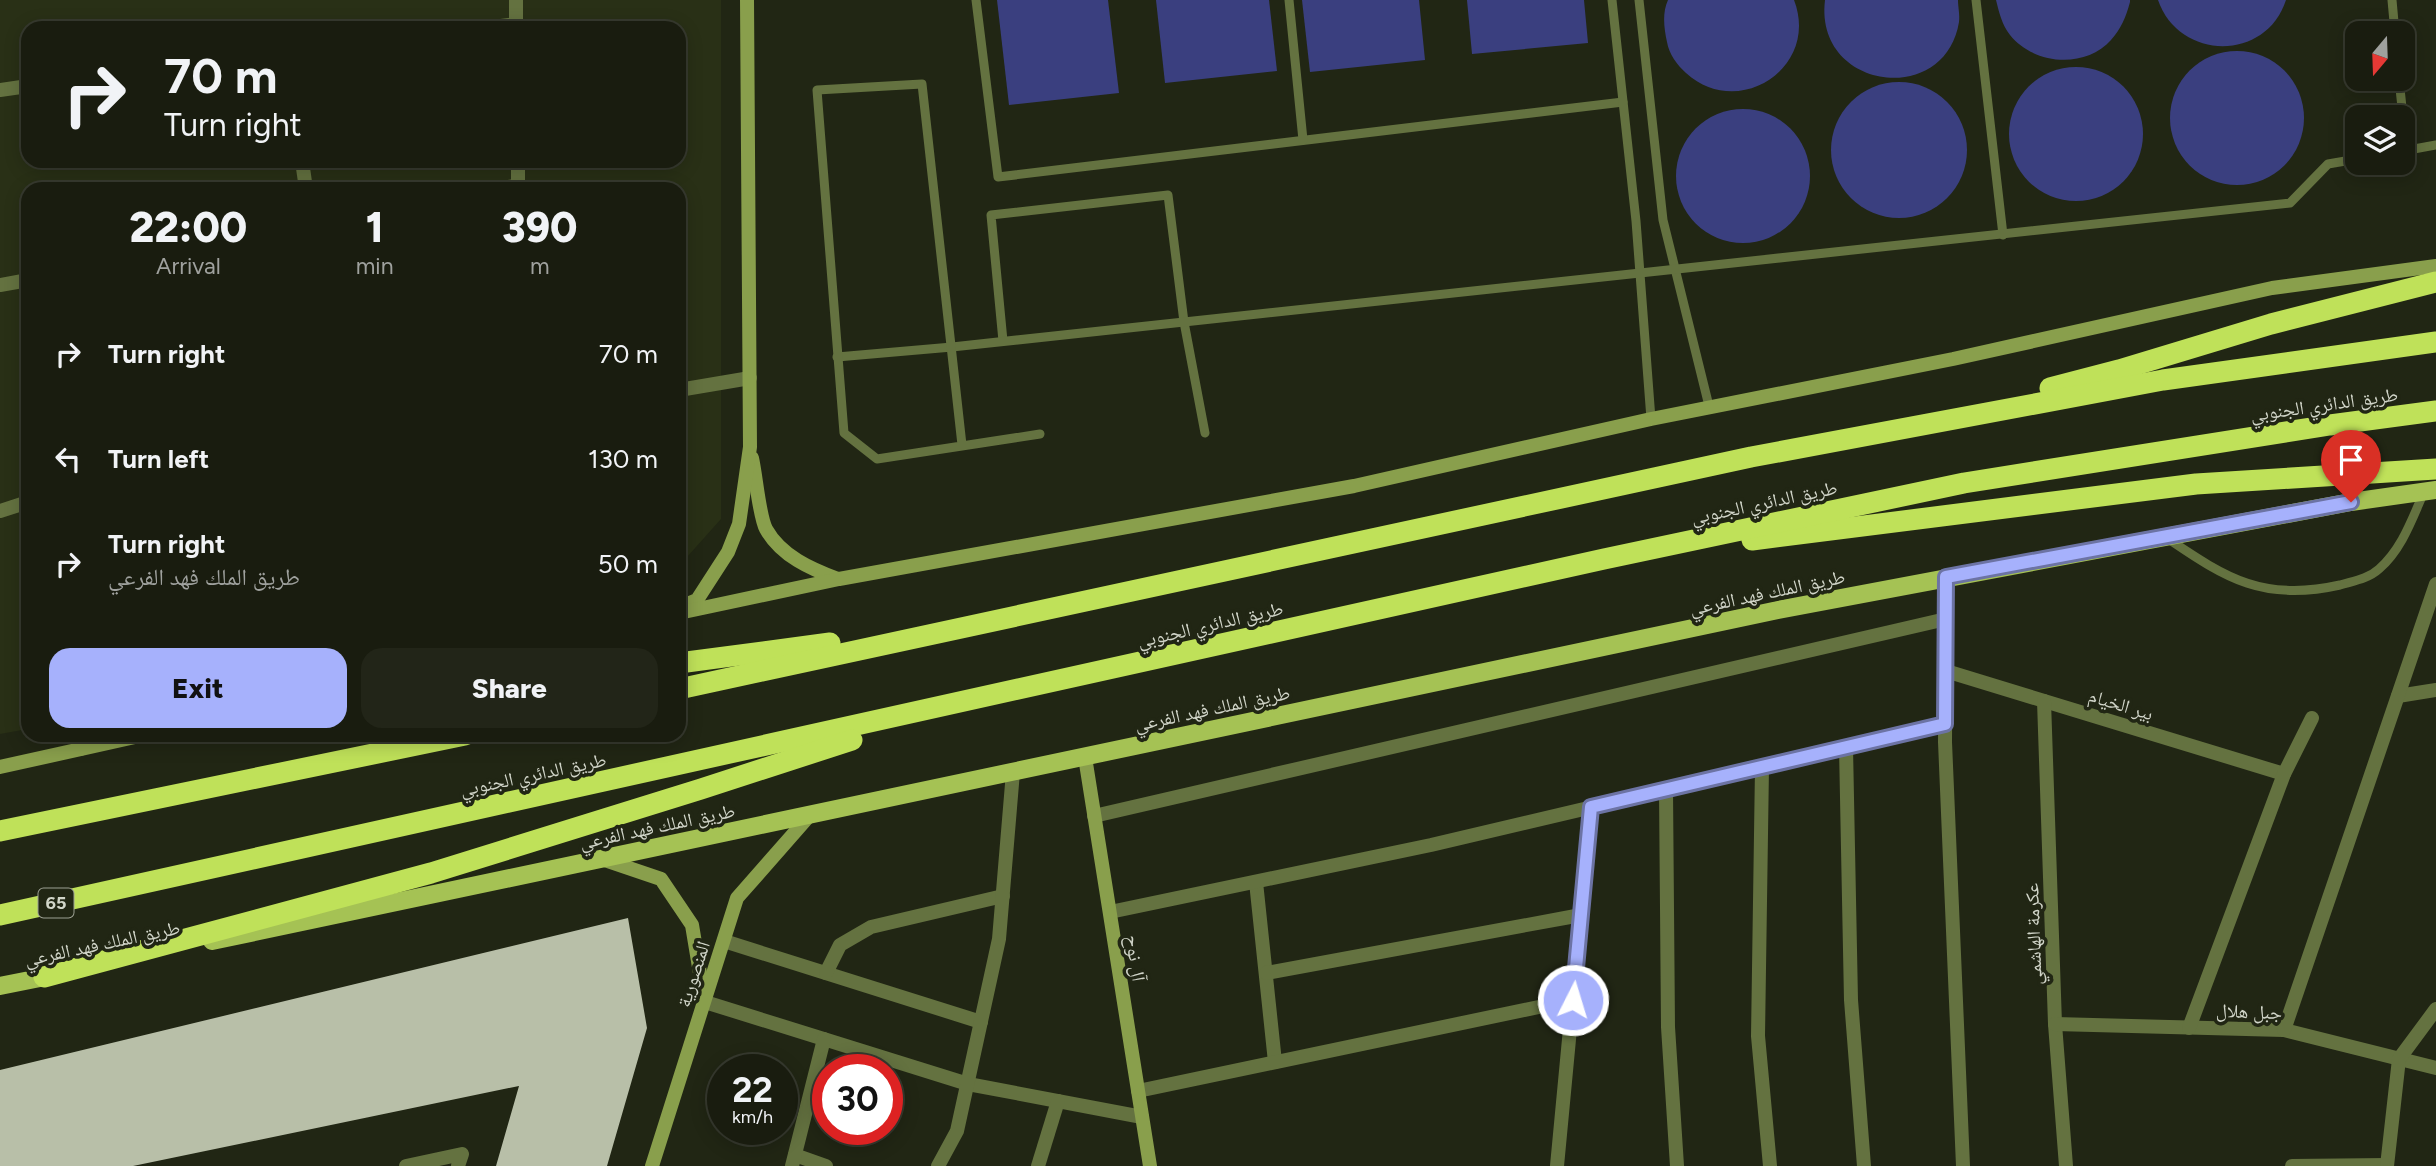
<!DOCTYPE html>
<meta charset="utf-8">
<style>
:root{--surface:#191c0f;--page:#222518;--text:#f1f3f6;--muted:#9fa19e;--line:#373a2f;--accent:#a6b1fc}
body{margin:0;font-family:Figtree,"Noto Naskh Arabic",sans-serif;background:var(--page);color:var(--text);height:100vh;display:flex;flex-direction:column;font-size:26px;white-space:nowrap}
*{box-sizing:border-box;margin:0}
p{font-size:23px;color:var(--muted)}
.icon{flex:none;width:38px;height:38px;fill:none;stroke:currentColor;stroke-width:2;stroke-linecap:round;stroke-linejoin:round}
.map{position:relative;flex:1;overflow:hidden}
.panel{position:absolute;left:21px;top:182px;width:665px;height:560px;display:flex;flex-direction:column;background:var(--surface);border-radius:21px;box-shadow:0 4px 18px #0003,0 0 0 2px var(--line)}
.panel>*{flex:none}
.guide{position:absolute;left:21px;top:21px;width:665px;height:147px;border-radius:21px;box-shadow:0 4px 18px #0003,0 0 0 2px var(--line);background:#191c0f;color:var(--text);overflow:hidden}
.needle{width:46px;rotate:199deg}
.controls{position:absolute;left:2345px;top:21px;display:grid;gap:14px}
.controls a{display:grid;place-items:center;width:70px;height:70px;border-radius:14px;background:var(--surface);box-shadow:0 4px 18px #0003,0 0 0 2px var(--line);font-size:35px}
.speed{position:absolute;left:707px;top:1054px;display:flex;gap:14px;font-size:35px;font-weight:700;text-align:center}
.speed>*{display:grid;place-content:center;width:91px;height:91px;border-radius:50%;background:var(--surface);box-shadow:0 4px 18px #0003,0 0 0 2px var(--line);line-height:1}
.speed small{font-size:18px;font-weight:400}
.speed .limit{border:10px solid #d22;background:#fff;color:#111}
.pin{position:absolute;display:grid;place-items:center;width:60px;height:60px;color:#fff;margin:-72px -30px;border-radius:50% 50% 50% 0;rotate:-45deg;box-shadow:0 0 7px #0007}
.pin .icon{rotate:45deg}
.me{position:absolute;width:77px;margin:-38px;rotate:5deg;stroke-linejoin:round;filter:drop-shadow(0 0 5px #0008)}
.turn{display:flex;align-items:center;gap:24px;height:147px;padding:0 28px;font-size:32px}
.turn .icon{width:91px;height:91px;stroke-width:2.5}
.turn b{display:block;font-size:49px;line-height:60px}
.eta{display:flex;justify-content:space-evenly;align-items:center;height:119px;text-align:center}
.eta b{font-size:42px;font-weight:800;line-height:49px}
.button{display:flex;gap:14px;margin-top:auto;padding:14px 28px}
.button a{flex:1;height:80px;border-radius:21px;background:var(--accent);color:#111;font-size:28px;font-weight:800;line-height:80px;text-align:center}
.button a+a{background:var(--page);color:var(--text)}
ul{padding:0;list-style:none}
li{display:flex;align-items:center;gap:21px;height:105px;padding:0 28px}
li div{flex:1}
li b{display:block;font-size:26px}
li em{font-style:normal}
.map>svg:first-child{display:block}
</style>
<div class="map">
<svg width="2436" height="1166" viewBox="0 0 2436 1166">
<rect width="100%" height="100%" fill="#212614"/>
<path fill="#293016" fill-rule="evenodd" d="M0 0H721V519L679 566V189H28V729L0 734ZM28 28H679V161H28Z"/>
<g fill="#3a3f7f">
<polygon points="997,0 1108,0 1119,93 1009,105"/>
<polygon points="1156,0 1269,0 1277,71 1165,83"/>
<polygon points="1302,0 1419,0 1425,60 1310,72"/>
<polygon points="1467,0 1584,0 1588,43 1472,54"/>
<path d="M1668 0H1794C1820 67 1739 121 1686 73 1677 65 1669 54 1667 42 1664 28 1662 13 1668 0Z"/>
<path d="M1825 0H1958C1958 7 1960 15 1959 22 1945 108 1814 90 1825 0Z"/>
<path d="M1996 0H2130V2C2126 17 2121 29 2111 40 2085 69 2034 65 2010 35 2002 25 1999 12 1996 0Z"/>
<path d="M2158 0H2286C2266 62 2179 61 2158 0Z"/>
<circle cx="2237" cy="118" r="67"/>
<circle cx="2076" cy="134" r="67"/>
<circle cx="1899" cy="150" r="68"/>
<circle cx="1743" cy="176" r="67"/>
</g>
<polygon fill="#b8bfa8" points="628,918 647,1028 607,1166 496,1166 519,1086 133,1166 0,1166 0,1070"/>
<g fill="none" stroke-linecap="round" stroke-linejoin="round">
<g stroke="#647240" stroke-width="9">
<polyline points="976,0 998,177 1623,102"/>
<polyline points="1289,0 1303,140"/>
<polyline points="1612,0 1636,221 1651,419"/>
<polyline points="1639,0 1663,220 1709,406"/>
<polyline points="1976,0 2003,235"/>
<polyline points="2392,0 2395,33"/>
<polyline points="2399,79 2403,117"/>
<polyline points="2403,120 2405,151"/>
<polyline points="2403,151 2436,145"/>
<polyline points="1003,341 991,215 1168,195 1184,322 1205,433"/>
<polyline points="837,357 952,347 2290,203 2328,164 2357,159"/>
<polyline points="962,445 922,84 817,90 844,433 877,459 1040,434"/>
<path d="M2167 538C2227 579 2264 602 2340 585 2353 581 2368 579 2379 569 2402 549 2412 519 2424 492"/>
</g>
<g stroke="#647240" stroke-width="14">
<polyline points="516,0 516,28"/>
<polyline points="485,28 516,24"/>
<polyline points="0,90 28,86"/>
<polyline points="302,161 306,189"/>
<polyline points="518,161 518,189"/>
<polyline points="499,189 518,185"/>
<polyline points="0,285 28,280"/>
<polyline points="679,390 750,378"/>
<polyline points="0,511 28,502"/>
<polyline points="1946,577 1945,742 1963,1166"/>
<polyline points="1946,671 2284,774"/>
<polyline points="2398,696 2436,690"/>
<polyline points="2044,701 2055,1024 2066,1166"/>
<polyline points="78,735 81,749"/>
<polyline points="1846,747 1851,1000 1864,1166"/>
<polyline points="1762,767 1758,1036 1770,1166"/>
<polyline points="1666,790 1668,1027 1677,1166"/>
<polyline points="1094,816 1946,619"/>
<polyline points="1256,882 1275,1062"/>
<polyline points="1110,912 1431,845 1945,724"/>
<polyline points="724,941 981,1022"/>
<polyline points="826,973 840,945 871,927 1003,896"/>
<polyline points="1266,973 1581,915"/>
<polyline points="705,1002 968,1084 1142,1117"/>
<polyline points="2055,1024 2284,1030 2436,1068"/>
<polyline points="2189,1028 2284,774 2312,718"/>
<polyline points="2284,1030 2436,584"/>
<polyline points="1138,1091 1572,1000"/>
<polyline points="795,1155 826,1166"/>
<polyline points="406,1166 462,1154 458,1166"/>
<polyline points="792,1166 824,1039"/>
<polyline points="938,1166 957,1131 999,939 1013,772"/>
<polyline points="1038,1166 1058,1101"/>
<polyline points="1557,1166 1591,807"/>
<polyline points="2292,1166 2387,1165"/>
<polyline points="2387,1166 2399,1059 2436,1009"/>
</g>
<g stroke="#899f4c" stroke-width="14">
<path d="M752 458C756 475 759 516 766 529 781 556 811 569 838 579"/>
<polyline points="680,607 697,600 728,552 739,524 750,447 747,0"/>
<polyline points="679,613 839,579 1354,486 1651,419 1953,359 2272,288 2436,266"/>
<polyline points="1085,757 1150,1166"/>
<polyline points="0,767 144,735"/>
<polyline points="602,859 661,879 692,925 704,997"/>
<polyline points="652,1166 737,898 810,815"/>
</g>
<g stroke="#a5c254" stroke-width="18">
<polyline points="212,941 1778,610 2351,502 2436,490"/>
<polyline points="0,986 55,975"/>
</g>
<g stroke="#bfe159" stroke-width="21">
<polyline points="2050,388 2119,370 2271,324 2436,282"/>
<polyline points="1752,540 2196,484 2436,469"/>
<polyline points="679,663 830,643"/>
<polyline points="679,689 1751,457 2163,380 2436,342"/>
<polyline points="0,831 465,735"/>
<polyline points="0,915 1604,559 1964,483 2330,425 2436,411"/>
<polyline points="44,977 431,873 701,789 852,740"/>
</g>
</g>
<g fill="none" stroke-linecap="round" stroke-linejoin="round">
<defs>
<polyline id="route" points="1573,1000 1591,807 1945,724 1946,577 2351,502"/>
</defs>
<use href="#route" stroke="#6c73a4" stroke-width="18"/>
<use href="#route" stroke="#a6b1fc" stroke-width="12"/>
</g>
<g text-anchor="middle" stroke-width="7" stroke-linejoin="round" paint-order="stroke">
<rect fill="#212614" stroke="#9ca093" stroke-width="2" x="38.5" y="888.5" width="35" height="29" rx="5"/>
<g font-size="18" font-weight="bold" fill="#d1d5c9">
<text x="56" y="909">65</text>
</g>
<g font-size="19" fill="#d1d5c9" stroke="#212614">
<text transform="translate(2324 404) rotate(-8)" y="7">طريق الدائري الجنوبي</text>
<text transform="translate(1764 502) rotate(-12)" y="7">طريق الدائري الجنوبي</text>
<text transform="translate(1767 592) rotate(-12)" y="7">طريق الملك فهد الفرعي</text>
<text transform="translate(1210 624) rotate(-13)" y="7">طريق الدائري الجنوبي</text>
<text transform="translate(2121 704) rotate(17)" y="7">بير الخيام</text>
<text transform="translate(1212 708) rotate(-12)" y="7">طريق الملك فهد الفرعي</text>
<text transform="translate(533 774) rotate(-12)" y="7">طريق الدائري الجنوبي</text>
<text transform="translate(657 826) rotate(-12)" y="7">طريق الملك فهد الفرعي</text>
<text transform="translate(2033 934) rotate(-92)" y="7">عكرمة الهاشمي</text>
<text transform="translate(102 943) rotate(-12)" y="7">طريق الملك فهد الفرعي</text>
<text transform="translate(1136 958) rotate(81)" y="7">آل نوح</text>
<text transform="translate(693 974) rotate(-72)" y="7">المنصورية</text>
<text transform="translate(2249 1011) rotate(2)" y="7">جبل هلال</text>
</g>
</g>
</svg>
<div class="controls">
<a><svg class="needle" viewBox="-14 -14 28 28"><path d="M0-13l5 13h-10z" fill="#e53935"/><path d="M0 13l5-13h-10z" fill="#9fa19e"/></svg></a>
<a><svg class="icon" aria-label="layers" viewBox="0 0 24 24"><path d="M12 4l9 5-9 5-9-5zM3 14l9 5 9-5"/></svg></a>
</div>
<div class="speed"><div>22<small>km/h</small></div><div class="limit">30</div></div>
<div class="pin" style="left:2351px;top:502px;background:#d93025"><svg class="icon" aria-label="arrive" viewBox="0 0 24 24"><path d="M6 21V4h12l-3 4 3 4H6"/></svg></div>
<svg class="me" style="left:1573px;top:1000px" viewBox="-20 -20 40 40"><circle r="17" fill="#a6b1fc" stroke="#fff" stroke-width="3"/><path d="M0-11L8 9 0 5-8 9z" fill="#fff"/></svg>
<div class="guide">
<div class="turn"><svg class="icon" aria-label="right" viewBox="0 0 24 24"><path d="M7 20v-9h11M14 6l5 5-5 5"/></svg><div><b>70 m</b>Turn right</div></div>
</div>
<section class="panel">
<div class="eta">
<div><b>22:00</b><p>Arrival</p></div>
<div><b>1</b><p>min</p></div>
<div><b>390</b><p>m</p></div>
</div>
<ul>
<li><svg class="icon" aria-label="right" viewBox="0 0 24 24"><path d="M7 20v-9h11M14 6l5 5-5 5"/></svg><div><b>Turn right</b></div><em>70 m</em></li>
<li><svg class="icon" aria-label="left" viewBox="0 0 24 24"><path d="M17 20v-9H6M10 6l-5 5 5 5"/></svg><div><b>Turn left</b></div><em>130 m</em></li>
<li><svg class="icon" aria-label="right" viewBox="0 0 24 24"><path d="M7 20v-9h11M14 6l5 5-5 5"/></svg><div><b>Turn right</b><p>طريق الملك فهد الفرعي</p></div><em>50 m</em></li>
</ul>
<div class="button"><a>Exit</a><a>Share</a></div>
</section>
</div>
